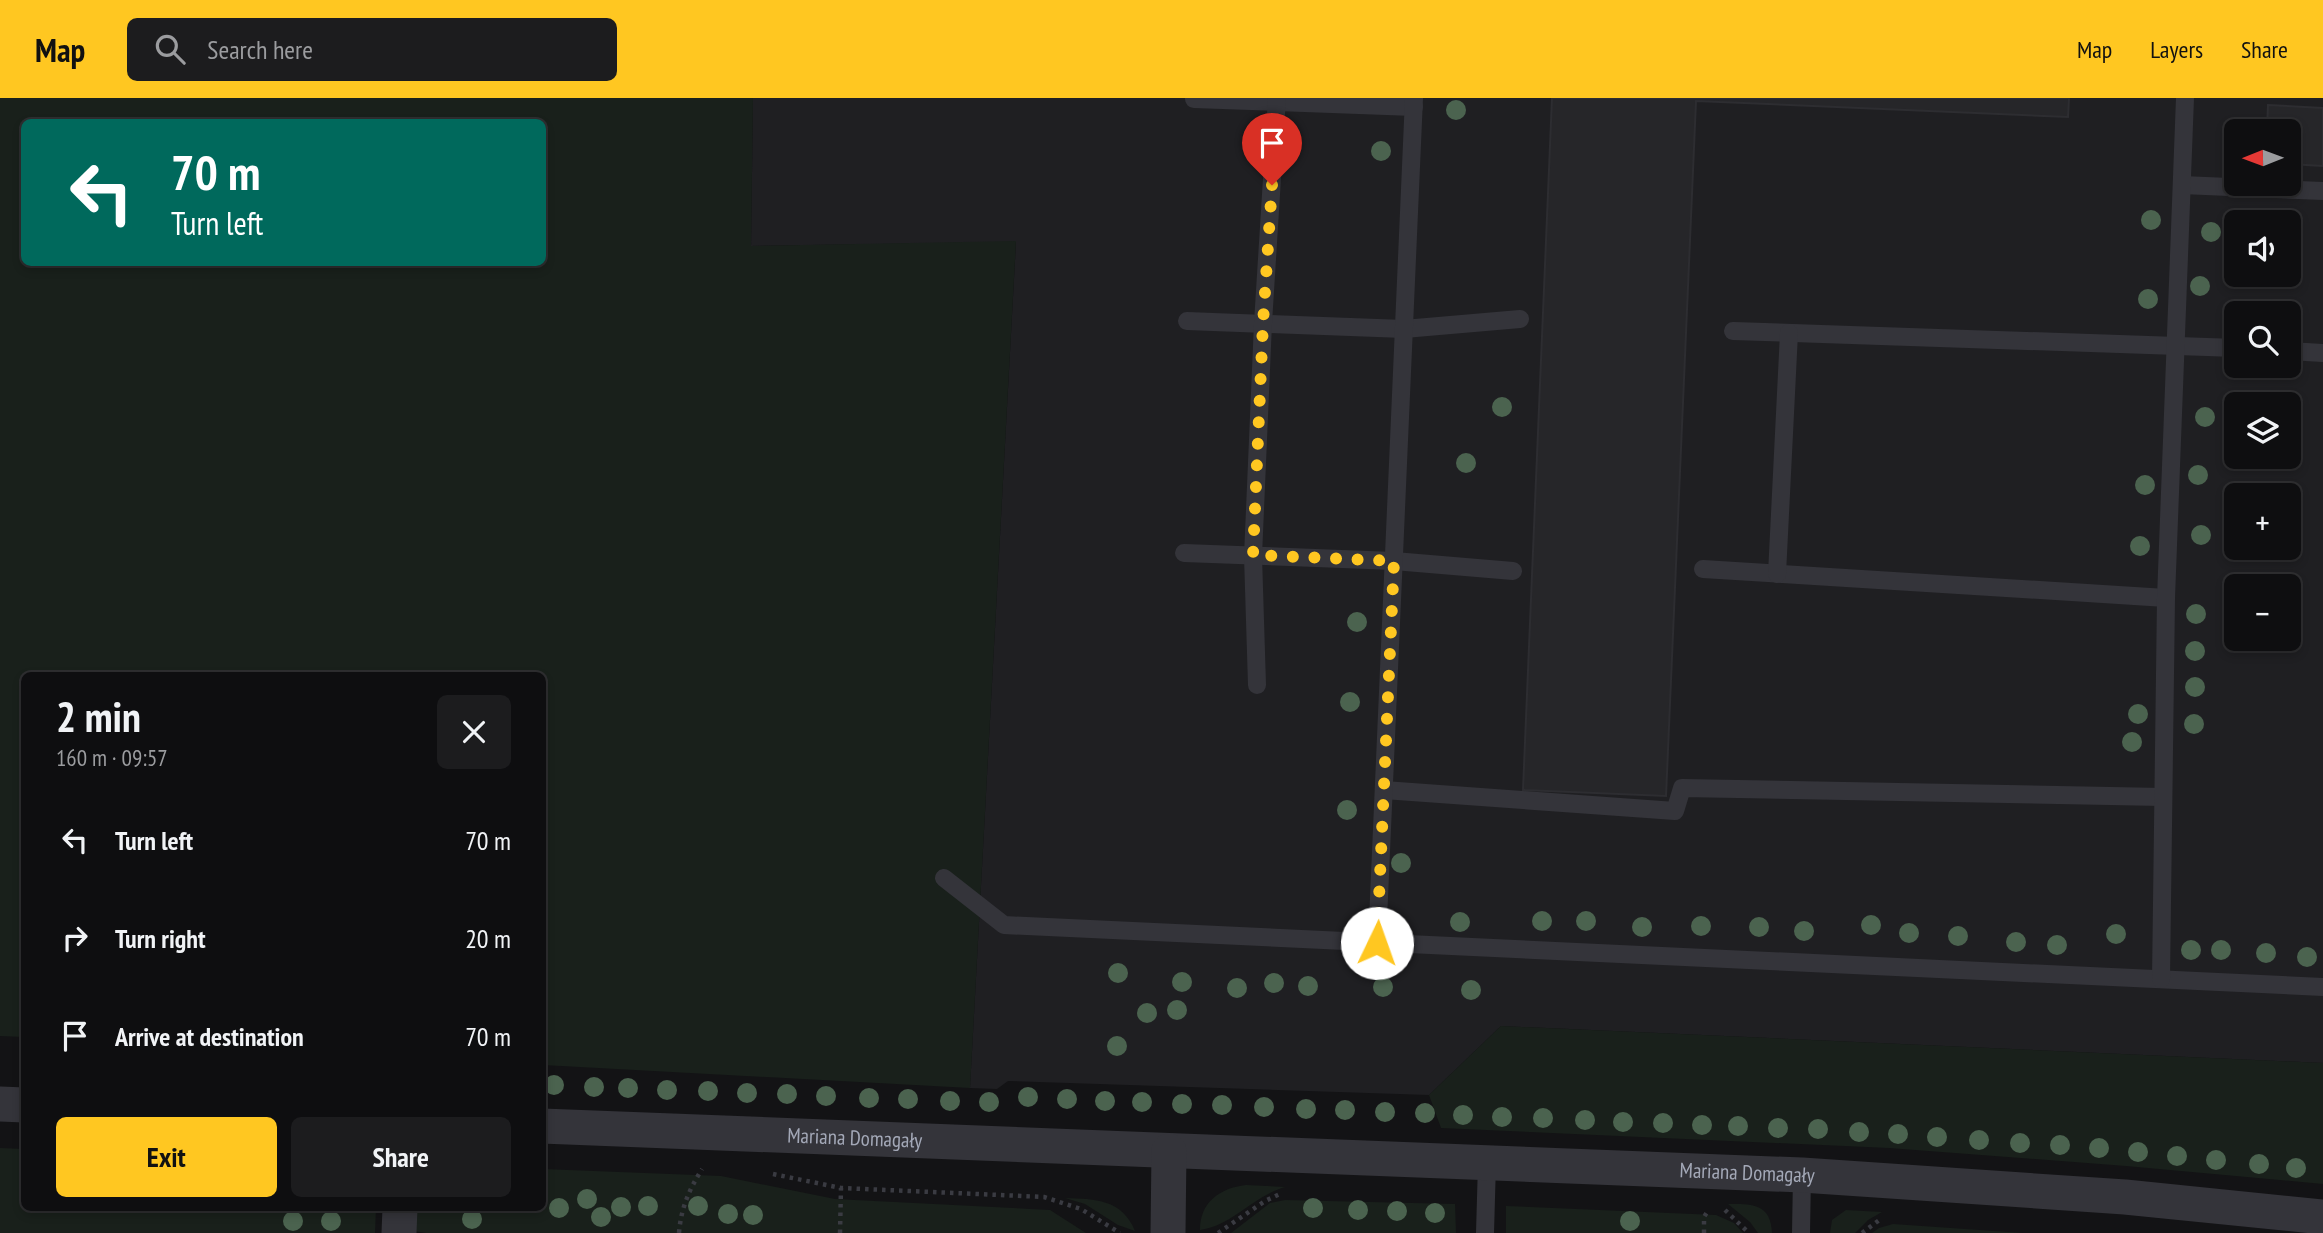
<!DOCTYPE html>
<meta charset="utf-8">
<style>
:root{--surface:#0e0e10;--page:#1c1c1e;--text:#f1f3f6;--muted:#9b9c9f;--line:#2e2e30;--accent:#ffc721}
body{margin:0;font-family:"PT Sans Narrow",sans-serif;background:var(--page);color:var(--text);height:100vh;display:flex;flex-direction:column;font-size:26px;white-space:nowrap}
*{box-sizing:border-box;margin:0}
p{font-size:23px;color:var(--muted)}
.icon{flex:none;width:38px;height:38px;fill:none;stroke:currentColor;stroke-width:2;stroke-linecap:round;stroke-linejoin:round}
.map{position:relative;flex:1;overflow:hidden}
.details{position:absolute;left:21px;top:574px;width:525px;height:539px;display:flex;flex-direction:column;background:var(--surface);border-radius:10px;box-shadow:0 4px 10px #0003,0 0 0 2px var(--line)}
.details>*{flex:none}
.guide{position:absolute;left:21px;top:21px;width:525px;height:147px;border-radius:10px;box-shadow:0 4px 10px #0003,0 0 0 2px var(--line);background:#00695c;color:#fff;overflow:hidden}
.needle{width:46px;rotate:269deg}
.controls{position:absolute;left:2224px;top:21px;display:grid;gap:14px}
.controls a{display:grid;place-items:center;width:77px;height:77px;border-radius:10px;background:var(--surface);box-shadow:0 4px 10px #0003,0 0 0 2px var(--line);font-size:35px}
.pin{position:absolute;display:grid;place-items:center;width:60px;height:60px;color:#fff;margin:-72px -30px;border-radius:50% 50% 50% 0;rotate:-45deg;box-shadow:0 0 7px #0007}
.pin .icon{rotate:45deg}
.me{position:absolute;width:77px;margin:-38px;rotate:3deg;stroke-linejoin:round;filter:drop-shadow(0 0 5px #0008)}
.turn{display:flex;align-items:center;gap:24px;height:147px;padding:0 35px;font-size:32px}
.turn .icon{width:91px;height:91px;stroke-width:2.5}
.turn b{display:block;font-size:49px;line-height:60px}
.round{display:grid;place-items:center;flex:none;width:74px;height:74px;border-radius:10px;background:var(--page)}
.overview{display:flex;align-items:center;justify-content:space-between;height:119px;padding:0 35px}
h1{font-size:42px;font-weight:700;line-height:52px}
.primary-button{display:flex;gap:14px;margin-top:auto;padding:14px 35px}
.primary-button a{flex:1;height:80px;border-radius:10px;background:var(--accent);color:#111;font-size:28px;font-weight:700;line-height:80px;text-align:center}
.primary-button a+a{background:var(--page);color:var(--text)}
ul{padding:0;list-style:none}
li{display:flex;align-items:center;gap:21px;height:98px;padding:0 35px}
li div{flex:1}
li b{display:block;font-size:26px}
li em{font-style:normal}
header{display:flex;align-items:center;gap:42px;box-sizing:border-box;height:98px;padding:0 35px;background:var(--accent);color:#111}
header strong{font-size:33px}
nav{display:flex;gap:38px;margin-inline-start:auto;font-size:24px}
.search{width:490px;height:63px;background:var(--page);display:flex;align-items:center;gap:18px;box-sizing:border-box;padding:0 24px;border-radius:10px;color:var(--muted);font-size:26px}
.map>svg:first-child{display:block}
</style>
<header>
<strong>Map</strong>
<div class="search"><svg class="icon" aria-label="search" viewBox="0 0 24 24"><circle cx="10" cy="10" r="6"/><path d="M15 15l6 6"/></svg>Search here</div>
<nav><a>Map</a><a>Layers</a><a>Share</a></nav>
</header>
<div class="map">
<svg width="2323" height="1135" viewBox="0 0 2323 1135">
<rect width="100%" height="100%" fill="#131315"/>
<path fill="#1f1f22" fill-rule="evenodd" d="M753 0H2323V965L1501 928 1429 997 1008 983 997 991 970 990 1016 144 751 148ZM2236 33H2289V86H2236ZM2236 124H2289V177H2236ZM2236 215H2289V268H2236ZM2236 306H2289V359H2236ZM2236 397H2289V450H2236ZM2236 488H2289V541H2236Z"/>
<g fill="#19201b" fill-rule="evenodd">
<path d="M0 0H753L751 148 1016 143 970 990 543 967 542 578H24V939L0 938ZM24 24H542V164H24Z"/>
<polygon points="1501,928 2323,965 2323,1086 2126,1068 1889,1050 1441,1030 1429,997"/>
<polygon points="0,1050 24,1051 24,1110 376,1110 375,1135 0,1135"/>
<polygon points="543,1071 721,1078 835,1101 1050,1112 1086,1135 426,1135 413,1133 415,1110 542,1110"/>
<path d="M1246 1087 1285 1089C1252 1099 1232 1128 1200 1132 1200 1104 1220 1090 1246 1087Z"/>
<path d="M1065 1100C1095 1101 1122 1101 1135 1133L1118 1127 1085 1106Z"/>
<polygon points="1285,1102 1455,1106 1456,1135 1231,1135 1270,1105"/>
<path d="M1728 1106C1751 1106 1771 1105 1772 1135H1758L1750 1124Z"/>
<polygon points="1506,1108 1716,1117 1734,1125 1743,1135 1506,1135"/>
<polygon points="1846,1112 1882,1114 1868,1122 1855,1135 1830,1135 1832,1122"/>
<polygon points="1893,1126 2023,1135 1872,1135 1879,1130"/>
</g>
<g fill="#262629" stroke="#2d2d31" stroke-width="2">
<polygon points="1552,0 2069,0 2068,19 1696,3 1666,698 1523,692"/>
<polygon points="2268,7 2323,10 2323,68 2289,66 2289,33 2267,33"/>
</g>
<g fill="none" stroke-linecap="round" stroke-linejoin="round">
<g stroke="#3a3b42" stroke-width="4.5" stroke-dasharray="3.5 5" stroke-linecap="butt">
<polyline points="773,1076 841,1090 1044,1099 1081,1111 1120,1135"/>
<polyline points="1725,1112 1749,1135"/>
<path d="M679 1135C681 1110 689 1092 702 1071"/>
<polyline points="840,1135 841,1090"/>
<polyline points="1218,1135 1265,1103 1282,1095"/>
<polyline points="1704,1135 1704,1119 1709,1111"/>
<polyline points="1862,1135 1882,1120"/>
</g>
<g stroke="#34343a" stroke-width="18">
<polyline points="1194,1 1414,9"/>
<polyline points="2182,87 2323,93"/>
<polyline points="1187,223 1404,231 1520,221"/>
<polyline points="1733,233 2236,250"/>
<polyline points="2289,253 2323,255"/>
<polyline points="1184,455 1394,463 1513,473"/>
<polyline points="1703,471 2166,500"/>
<polyline points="1777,476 1789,235"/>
<polyline points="1257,587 1253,458 1263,225 1277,0"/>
<polyline points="1384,692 1675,713 1682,690 2163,699"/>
<polyline points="944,780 1004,827 2323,889"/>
<polyline points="1377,845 1414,0"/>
<polyline points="2161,881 2166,500 2185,0"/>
<polyline points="1485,1135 1487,1065"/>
<polyline points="1801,1135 1802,1077"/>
</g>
<g stroke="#34343a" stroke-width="35">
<polyline points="0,1006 24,1007"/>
<path id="s1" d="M542 1028 1802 1077 2125 1099 2323 1119"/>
<polyline points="399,1135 400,1110"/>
<polyline points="1168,1135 1169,1053"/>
</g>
</g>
<g fill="#4b634f">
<circle cx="1456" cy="12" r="10"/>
<circle cx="1381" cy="53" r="10"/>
<circle cx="2151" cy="122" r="10"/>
<circle cx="2211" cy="134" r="10"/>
<circle cx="2200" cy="188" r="10"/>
<circle cx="2148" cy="201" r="10"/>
<circle cx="1502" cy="309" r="10"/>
<circle cx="2205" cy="319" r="10"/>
<circle cx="1466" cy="365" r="10"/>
<circle cx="2198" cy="377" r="10"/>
<circle cx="2145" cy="387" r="10"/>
<circle cx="2201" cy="437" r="10"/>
<circle cx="2140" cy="448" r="10"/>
<circle cx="2196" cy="516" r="10"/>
<circle cx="1357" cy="524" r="10"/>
<circle cx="2195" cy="553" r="10"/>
<circle cx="2195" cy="589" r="10"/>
<circle cx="1350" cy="604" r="10"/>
<circle cx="2138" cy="616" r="10"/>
<circle cx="2194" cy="626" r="10"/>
<circle cx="2132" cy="644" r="10"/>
<circle cx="1347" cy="712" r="10"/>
<circle cx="1401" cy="765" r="10"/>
<circle cx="1542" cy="823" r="10"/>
<circle cx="1586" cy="823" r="10"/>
<circle cx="1460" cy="824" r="10"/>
<circle cx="1871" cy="827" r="10"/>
<circle cx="1701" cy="828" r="10"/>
<circle cx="1642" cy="829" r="10"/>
<circle cx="1759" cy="829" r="10"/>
<circle cx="1804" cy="833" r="10"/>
<circle cx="1909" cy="835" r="10"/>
<circle cx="2116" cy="836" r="10"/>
<circle cx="1958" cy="838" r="10"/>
<circle cx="2016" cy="844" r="10"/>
<circle cx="2057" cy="847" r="10"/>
<circle cx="2191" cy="852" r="10"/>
<circle cx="2221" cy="852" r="10"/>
<circle cx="2266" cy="855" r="10"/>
<circle cx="2307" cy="859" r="10"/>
<circle cx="1118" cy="875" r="10"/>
<circle cx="1182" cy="884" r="10"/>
<circle cx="1274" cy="885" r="10"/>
<circle cx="1308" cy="888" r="10"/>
<circle cx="1383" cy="889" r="10"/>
<circle cx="1237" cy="890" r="10"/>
<circle cx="1471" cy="892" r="10"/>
<circle cx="1177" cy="912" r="10"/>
<circle cx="1147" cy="915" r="10"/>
<circle cx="1117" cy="948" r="10"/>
<circle cx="554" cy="987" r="10"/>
<circle cx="594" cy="989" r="10"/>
<circle cx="628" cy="990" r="10"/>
<circle cx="667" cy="992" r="10"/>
<circle cx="708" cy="993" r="10"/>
<circle cx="747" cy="995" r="10"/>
<circle cx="787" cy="996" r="10"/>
<circle cx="826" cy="998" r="10"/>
<circle cx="1028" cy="999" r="10"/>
<circle cx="869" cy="1000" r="10"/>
<circle cx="908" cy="1001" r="10"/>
<circle cx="1067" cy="1001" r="10"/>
<circle cx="950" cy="1003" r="10"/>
<circle cx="1105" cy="1003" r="10"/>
<circle cx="989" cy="1004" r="10"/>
<circle cx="1142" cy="1004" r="10"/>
<circle cx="1182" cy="1006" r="10"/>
<circle cx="1222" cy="1007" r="10"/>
<circle cx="1264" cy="1009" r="10"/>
<circle cx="1306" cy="1011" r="10"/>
<circle cx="1345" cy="1012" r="10"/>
<circle cx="1385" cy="1014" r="10"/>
<circle cx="1425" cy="1015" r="10"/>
<circle cx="1463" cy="1017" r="10"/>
<circle cx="1502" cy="1019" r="10"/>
<circle cx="1543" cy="1020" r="10"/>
<circle cx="1585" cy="1022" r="10"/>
<circle cx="1623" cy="1024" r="10"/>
<circle cx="1663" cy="1025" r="10"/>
<circle cx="1702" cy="1027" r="10"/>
<circle cx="1738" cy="1028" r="10"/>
<circle cx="1778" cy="1030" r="10"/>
<circle cx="1818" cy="1031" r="10"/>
<circle cx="1859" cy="1034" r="10"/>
<circle cx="1898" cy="1036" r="10"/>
<circle cx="1937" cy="1039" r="10"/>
<circle cx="1979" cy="1042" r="10"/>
<circle cx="2020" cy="1045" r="10"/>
<circle cx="2060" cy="1047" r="10"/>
<circle cx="2099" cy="1050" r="10"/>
<circle cx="2138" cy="1054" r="10"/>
<circle cx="2177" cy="1058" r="10"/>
<circle cx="2216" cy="1062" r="10"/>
<circle cx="2259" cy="1066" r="10"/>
<circle cx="2296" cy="1070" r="10"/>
<circle cx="587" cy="1101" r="10"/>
<circle cx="648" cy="1108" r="10"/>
<circle cx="698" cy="1108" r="10"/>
<circle cx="621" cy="1109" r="10"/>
<circle cx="559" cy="1110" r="10"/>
<circle cx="1313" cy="1110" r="10"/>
<circle cx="1358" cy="1112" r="10"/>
<circle cx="1397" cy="1113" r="10"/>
<circle cx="1435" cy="1115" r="10"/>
<circle cx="728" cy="1116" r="10"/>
<circle cx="753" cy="1117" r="10"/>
<circle cx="601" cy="1119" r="10"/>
<circle cx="472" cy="1121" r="10"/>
<circle cx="293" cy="1123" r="10"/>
<circle cx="331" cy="1123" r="10"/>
<circle cx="1630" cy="1123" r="10"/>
</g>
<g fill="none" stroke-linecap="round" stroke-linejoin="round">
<polyline stroke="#ffc721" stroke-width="12" stroke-dasharray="0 21.6" points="1272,87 1263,225 1253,457 1394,463 1377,845"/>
</g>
<g text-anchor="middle" stroke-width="7" stroke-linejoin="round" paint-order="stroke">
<g font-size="21" fill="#a3a8b7" stroke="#0e0e10">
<text dy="7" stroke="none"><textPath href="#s1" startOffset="313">Mariana Domagały</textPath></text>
<text dy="7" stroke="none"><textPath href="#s1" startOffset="1206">Mariana Domagały</textPath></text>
</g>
</g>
</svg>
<div class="controls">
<a><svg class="needle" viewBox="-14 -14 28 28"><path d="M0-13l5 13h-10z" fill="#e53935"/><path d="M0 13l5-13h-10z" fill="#9b9c9f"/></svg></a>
<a><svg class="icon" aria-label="sound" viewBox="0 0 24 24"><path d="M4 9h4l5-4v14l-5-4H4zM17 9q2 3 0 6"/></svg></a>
<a><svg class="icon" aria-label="search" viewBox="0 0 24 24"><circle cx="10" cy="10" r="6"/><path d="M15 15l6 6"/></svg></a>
<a><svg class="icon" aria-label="layers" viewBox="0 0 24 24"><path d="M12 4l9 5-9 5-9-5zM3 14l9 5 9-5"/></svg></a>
<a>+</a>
<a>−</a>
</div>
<div class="pin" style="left:1272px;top:87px;background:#d93025"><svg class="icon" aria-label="arrive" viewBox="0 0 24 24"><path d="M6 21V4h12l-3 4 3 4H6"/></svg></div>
<svg class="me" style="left:1377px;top:845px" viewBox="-20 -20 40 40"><circle r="19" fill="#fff"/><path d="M0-13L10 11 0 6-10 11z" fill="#ffc721"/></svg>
<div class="guide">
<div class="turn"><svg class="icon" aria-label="left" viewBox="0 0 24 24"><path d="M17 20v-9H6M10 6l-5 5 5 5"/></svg><div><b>70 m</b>Turn left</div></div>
</div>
<section class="details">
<div class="overview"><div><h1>2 min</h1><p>160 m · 09:57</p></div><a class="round"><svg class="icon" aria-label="close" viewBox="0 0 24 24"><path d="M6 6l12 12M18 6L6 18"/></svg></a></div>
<ul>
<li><svg class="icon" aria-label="left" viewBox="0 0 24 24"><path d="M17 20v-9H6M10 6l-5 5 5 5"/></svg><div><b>Turn left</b></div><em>70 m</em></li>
<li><svg class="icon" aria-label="right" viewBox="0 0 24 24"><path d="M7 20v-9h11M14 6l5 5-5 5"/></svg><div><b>Turn right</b></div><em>20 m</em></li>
<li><svg class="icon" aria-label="arrive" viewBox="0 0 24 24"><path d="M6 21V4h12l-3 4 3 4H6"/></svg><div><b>Arrive at destination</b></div><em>70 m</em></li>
</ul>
<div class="primary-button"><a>Exit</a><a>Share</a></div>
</section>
</div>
